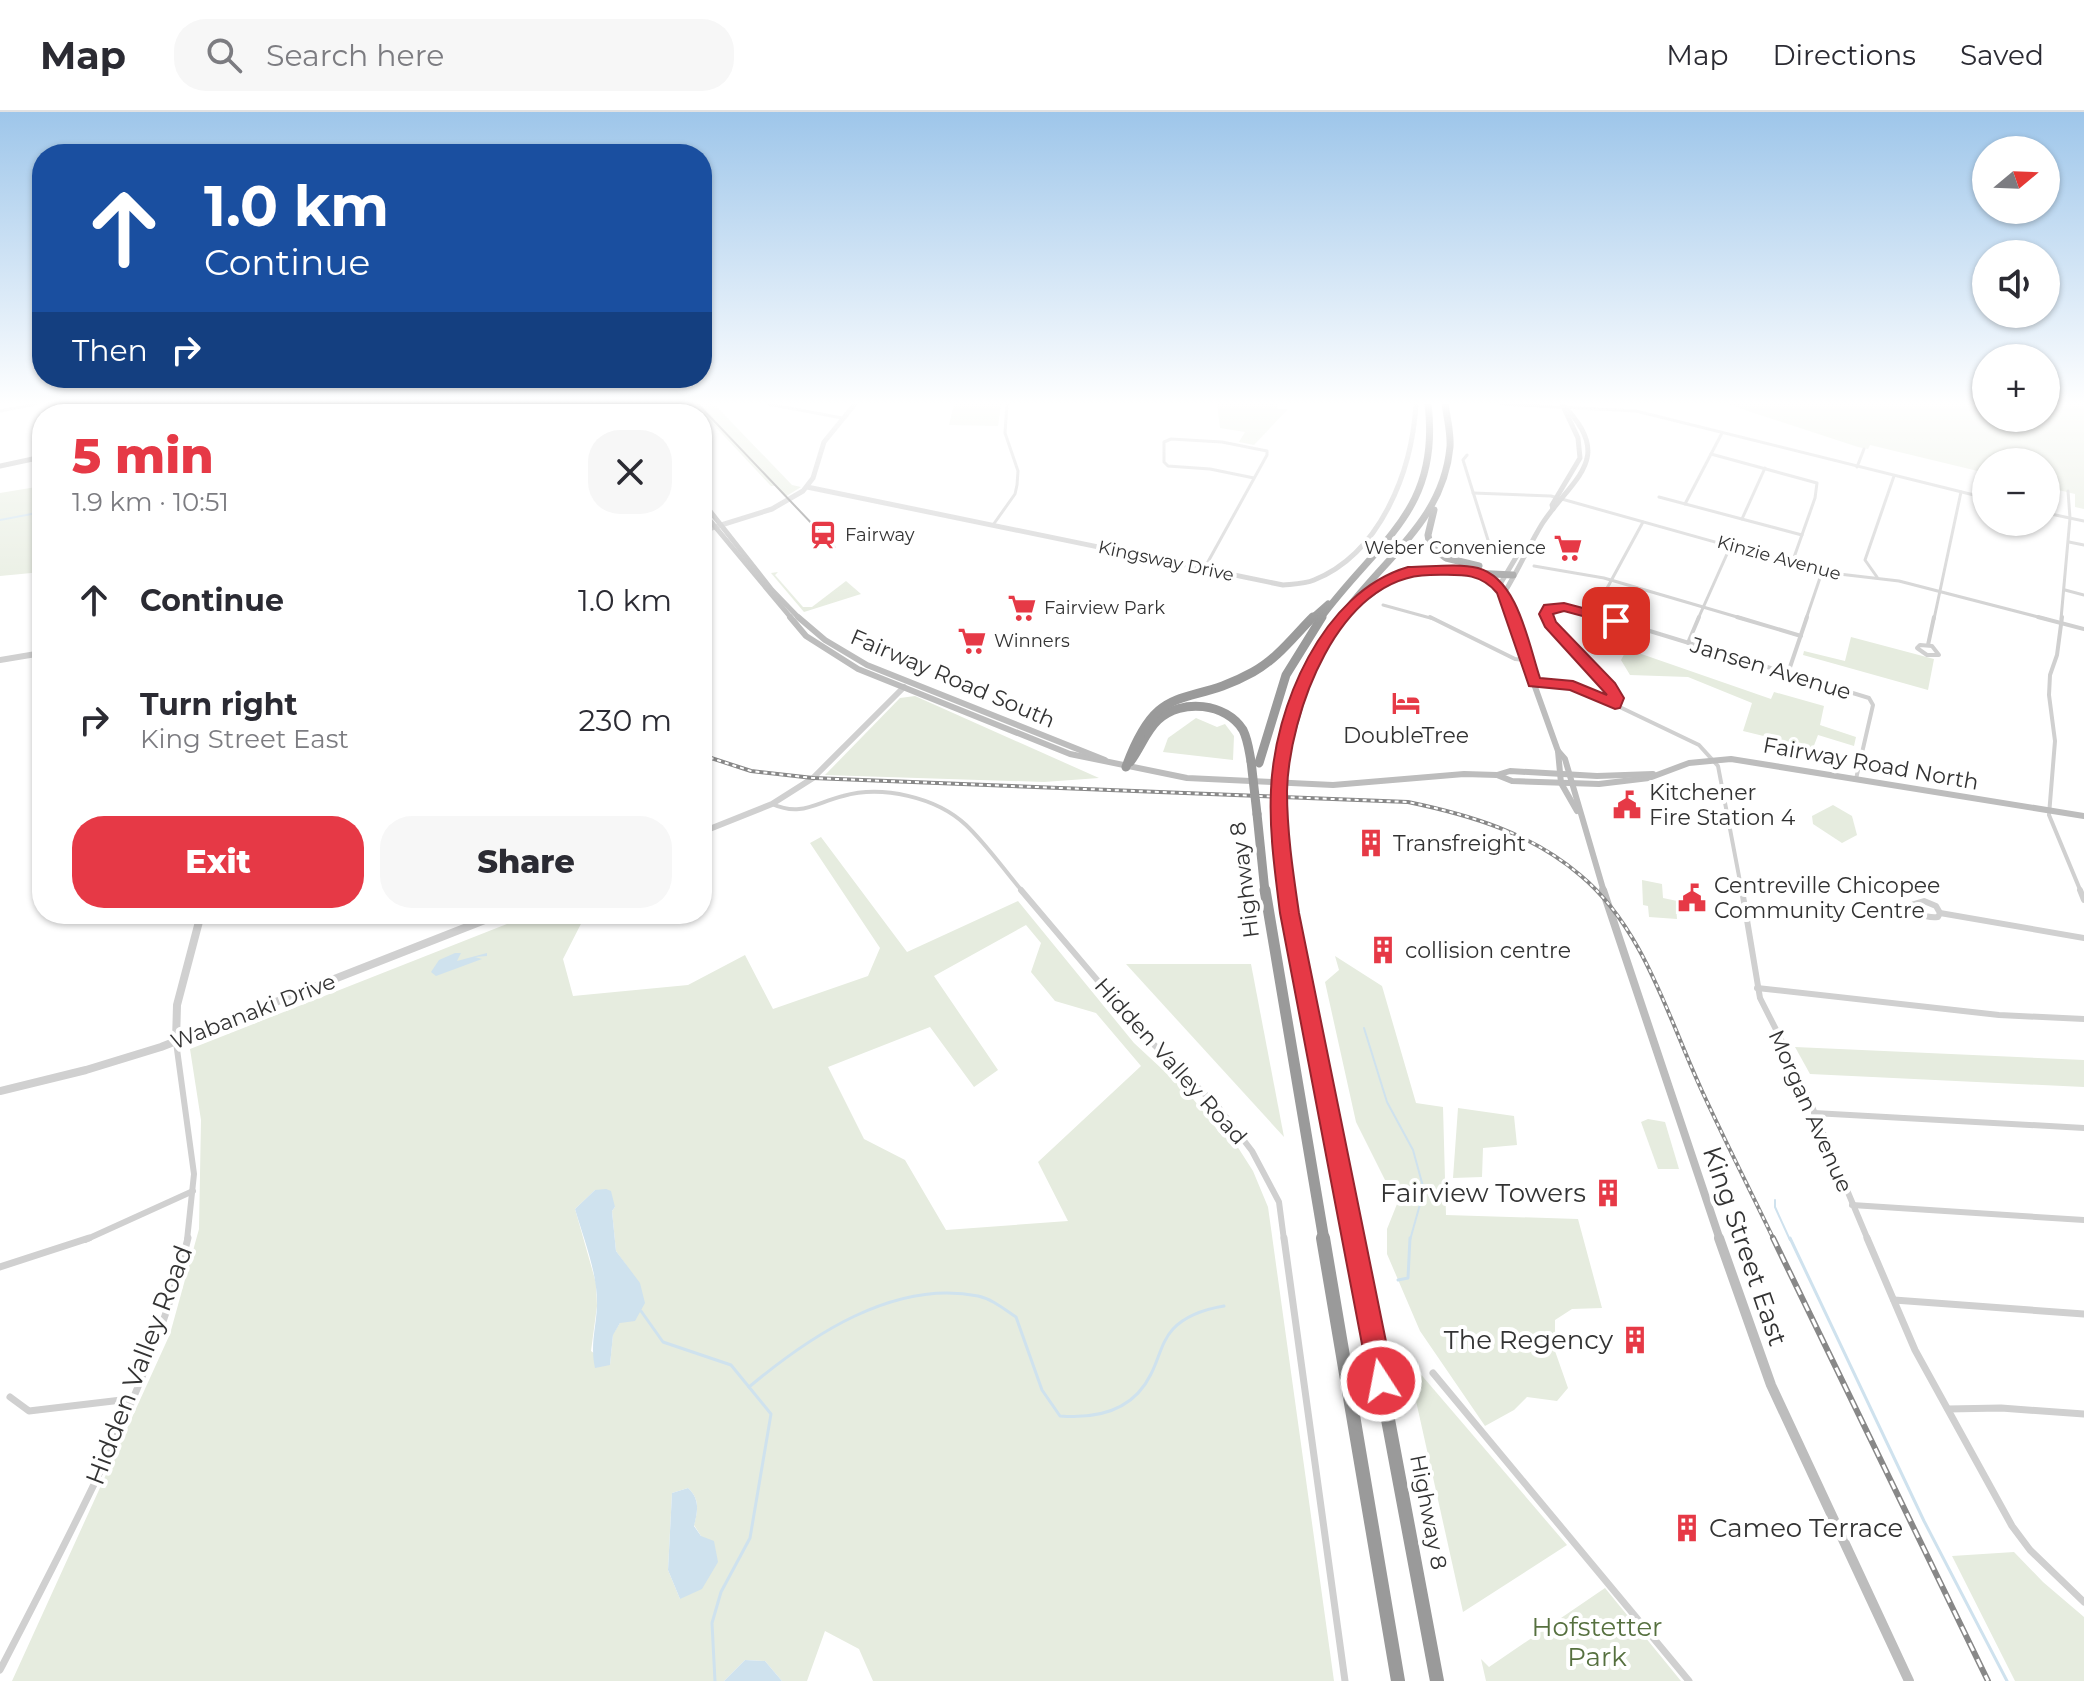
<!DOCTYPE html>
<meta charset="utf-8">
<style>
:root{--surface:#fff;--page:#f7f7f7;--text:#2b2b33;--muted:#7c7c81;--line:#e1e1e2;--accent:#e63946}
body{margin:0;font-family:Montserrat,sans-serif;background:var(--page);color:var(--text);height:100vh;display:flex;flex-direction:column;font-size:30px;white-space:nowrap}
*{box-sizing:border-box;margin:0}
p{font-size:26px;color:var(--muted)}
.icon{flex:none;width:44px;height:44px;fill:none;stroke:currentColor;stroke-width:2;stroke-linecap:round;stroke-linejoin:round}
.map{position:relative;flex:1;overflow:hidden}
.panel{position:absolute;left:32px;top:292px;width:680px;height:520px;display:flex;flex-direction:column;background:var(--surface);border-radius:32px;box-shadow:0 2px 6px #0004}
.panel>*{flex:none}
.top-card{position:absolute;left:32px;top:32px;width:680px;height:244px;border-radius:32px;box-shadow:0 2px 6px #0004;background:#1a4fa0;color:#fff;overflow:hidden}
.needle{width:52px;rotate:71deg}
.controls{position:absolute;left:1972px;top:24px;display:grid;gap:16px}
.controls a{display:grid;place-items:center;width:88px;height:88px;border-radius:50%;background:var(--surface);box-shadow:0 2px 6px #0004;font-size:40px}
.pin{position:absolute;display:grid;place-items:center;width:68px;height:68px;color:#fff;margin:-34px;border-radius:16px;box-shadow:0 4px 12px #0006}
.me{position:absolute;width:88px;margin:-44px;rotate:349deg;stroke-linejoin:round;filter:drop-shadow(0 0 6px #0008)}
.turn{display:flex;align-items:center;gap:28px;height:168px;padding:0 40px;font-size:36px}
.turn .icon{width:104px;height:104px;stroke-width:2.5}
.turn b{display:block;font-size:56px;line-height:68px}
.then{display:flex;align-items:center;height:76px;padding:0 40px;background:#0003;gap:16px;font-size:30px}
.round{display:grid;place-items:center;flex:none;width:84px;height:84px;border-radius:32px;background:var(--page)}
.headline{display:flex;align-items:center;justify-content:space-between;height:136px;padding:0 40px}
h1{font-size:48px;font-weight:800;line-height:60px;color:var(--accent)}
.button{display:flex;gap:16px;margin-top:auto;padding:16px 40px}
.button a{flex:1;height:92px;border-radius:32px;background:var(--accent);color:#fff;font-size:32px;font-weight:800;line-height:92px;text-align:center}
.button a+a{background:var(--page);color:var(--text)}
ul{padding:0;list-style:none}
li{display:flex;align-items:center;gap:24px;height:120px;padding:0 40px}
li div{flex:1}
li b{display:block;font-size:30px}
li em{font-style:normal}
header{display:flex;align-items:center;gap:48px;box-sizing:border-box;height:112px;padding:0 40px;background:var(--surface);border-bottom:2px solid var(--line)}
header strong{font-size:38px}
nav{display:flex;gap:44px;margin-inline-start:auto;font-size:28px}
.search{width:560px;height:72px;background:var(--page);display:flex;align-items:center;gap:20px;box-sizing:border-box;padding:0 28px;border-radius:32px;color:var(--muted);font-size:30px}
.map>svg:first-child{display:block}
</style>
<header>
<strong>Map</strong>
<div class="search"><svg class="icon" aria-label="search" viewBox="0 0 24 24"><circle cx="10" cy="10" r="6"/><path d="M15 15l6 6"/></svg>Search here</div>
<nav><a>Map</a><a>Directions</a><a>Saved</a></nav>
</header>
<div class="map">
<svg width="2084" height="1569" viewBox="0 0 2084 1569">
<rect width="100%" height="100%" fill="#fff"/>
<g fill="#e6ecdf" fill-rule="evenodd">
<polygon points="694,292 714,292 792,373 801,375 785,385 775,374 771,374"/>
<polygon points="954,292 1001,292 998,314 949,313"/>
<polygon points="1217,292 1277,292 1278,297 1288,297 1254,333 1239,330 1245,320 1220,316"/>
<polygon points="1727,292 1986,292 1986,306 2046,306 2046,292 2084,292 2084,397 2075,395 2075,382 2046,375 2046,350 1986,350 1986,361 1870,333 1868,337 1858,335"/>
<polygon points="42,374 42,460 0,464 0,381"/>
<polygon points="778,460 775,463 803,495 812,495 846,469 861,482 804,500 771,461"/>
<polygon points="1851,525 1934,547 1928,578 1803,543 1804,539 1845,549"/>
<polygon points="1627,537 1771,587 1774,580 1824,594 1820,613 1856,625 1854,634 1818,623 1813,636 1743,619 1752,591 1688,565 1630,563 1621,548"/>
<polygon points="915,584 1099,666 1044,670 825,663 900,586"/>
<polygon points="1196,606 1217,615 1225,612 1234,624 1233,648 1163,640 1168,626"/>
<polygon points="1833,693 1852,704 1857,723 1842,731 1813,712 1812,704"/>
<path d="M821 725 907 840 1018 789 1134 931 1190 983 1223 1025 1230 1023 1253 1059 1268 1095 1334 1569H873L859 1537 825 1519 807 1569H782L765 1549 745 1548 724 1569H12L170 1222 199 1117 201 1008 190 937 532 802H586L563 847 573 884 688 873 745 843 773 897 868 864 880 836 810 731ZM1026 813 1041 831 1031 860 1055 889 1096 901 1141 954 1038 1050 1068 1109 946 1118 905 1048 864 1027 828 955 930 915 974 975 998 958 934 864ZM595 1078 615 1095 612 1099 616 1139 626 1153 620 1211 613 1222 610 1253 591 1239 597 1194 596 1171 575 1097ZM688 1376C700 1387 698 1398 694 1413L701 1424 680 1487 668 1458 672 1381Z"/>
<polygon points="1642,768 1662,772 1663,786 1682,790 1682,794 1676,793 1677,807 1649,805 1648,794 1643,793"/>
<polygon points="1335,844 1382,874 1416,991 1443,995 1446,1103 1578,1107 1602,1196 1572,1197 1555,1208 1555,1239 1568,1276 1557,1289 1527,1285 1514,1298 1485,1314 1420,1219 1387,1142 1387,1117 1397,1092 1356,1010 1325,870 1339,858"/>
<polygon points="1126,852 1251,852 1284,1025"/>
<polygon points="1795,935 2084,948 2084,975 1810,962"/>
<polygon points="1458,996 1514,1004 1517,1033 1483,1036 1482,1065 1453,1066"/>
<polygon points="1648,1007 1665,1010 1679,1057 1658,1057 1641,1010"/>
<polygon points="1418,1259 1567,1433 1463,1500 1410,1262"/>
<polygon points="2014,1440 2043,1470 2084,1505 2084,1569 2015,1569 1952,1444"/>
<polygon points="1605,1476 1681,1569 1486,1569 1481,1547 1489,1555"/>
</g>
<g fill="#cfe2ee">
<polygon points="455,841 461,841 457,849 487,841 487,844 475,845 482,847 436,864 431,860 439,848"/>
<path d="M606 1077 611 1079 615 1095 612 1099 616 1139 640 1171 645 1191 635 1209 620 1211 613 1223 610 1253 595 1256C590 1234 596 1216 597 1194 598 1162 584 1128 575 1097L595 1078Z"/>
<path d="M688 1376C700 1387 698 1398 694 1414L701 1424 714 1429 718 1450 702 1477 680 1487 668 1458 672 1381Z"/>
<polygon points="745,1548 765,1549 782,1569 724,1569"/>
</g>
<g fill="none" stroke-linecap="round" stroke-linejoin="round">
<g stroke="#cfe2ee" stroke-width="2">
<polyline points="256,302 277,292"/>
<polyline points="0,408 42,400"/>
<polyline points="1364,916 1387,990 1413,1038 1424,1078 1410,1128"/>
<polyline points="1775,1088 1775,1095 1790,1128"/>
</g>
<g stroke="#cfe2ee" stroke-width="3">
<polyline points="1790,1126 1924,1409 2007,1569"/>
<polyline points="1398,1168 1408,1166 1410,1126"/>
<polyline points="641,1199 663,1230 731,1253 771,1302 750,1426 721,1480 712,1511 715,1569"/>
<path d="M749 1275C810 1224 894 1167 978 1184 992 1187 1004 1197 1016 1205L1042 1278 1060 1304C1097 1307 1133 1299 1151 1262 1159 1247 1161 1230 1173 1217 1186 1203 1206 1197 1224 1194"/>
</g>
<g stroke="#d0d0d0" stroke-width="3">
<polyline points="321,292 355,302"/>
<polyline points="409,292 416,302"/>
<polyline points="768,292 842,306"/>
<polyline points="1500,292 1636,299 1986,386"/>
<polyline points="0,299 36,292"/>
<polyline points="1711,342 1817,371 1815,386 1792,451"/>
<polyline points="1467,343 1463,348 1488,428 1484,435"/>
<polyline points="1857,355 1864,337"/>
<polyline points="1473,381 1551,384 1822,460 1899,469 2046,507"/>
<polyline points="1659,385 1802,423"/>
<polyline points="1685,392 1722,321"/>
<polyline points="2046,401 2084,409"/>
<polyline points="1742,407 1765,356"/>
<polyline points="993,413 1015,382 1017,373 1018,359 1005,321 1007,292"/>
<polyline points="2069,430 2084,433"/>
<polyline points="1534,454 1604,466 1744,507"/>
<polyline points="1204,457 1267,343 1267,339 1222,330 1171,327 1164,330 1164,350 1168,354 1210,357 1254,366"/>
<polyline points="1877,465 1865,448 1894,364"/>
<polyline points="2065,478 2084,483"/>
<polyline points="1383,493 1434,507"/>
<polyline points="1593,502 1643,410"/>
<polyline points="1548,507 1546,502 1549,496 1580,498 1610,507"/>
<polyline points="1698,507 1731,433"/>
<polyline points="1806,507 1822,460"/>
<polyline points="1934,507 1961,380"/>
<polyline points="2061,507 2070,406 2068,379"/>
</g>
<g stroke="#d0d0d0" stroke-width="4">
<polyline points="1430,505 1515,547 1526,548"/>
<polyline points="1547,505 1550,512 1600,562 1616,586 1615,593"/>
<polyline points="1604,505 1869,586 1873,593 1856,667"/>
<polyline points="1737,505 1801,524"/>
<polyline points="2038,505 2084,517"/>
<polyline points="2062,505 2057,543 2050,563 2049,583 2055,629 2049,703 2081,780"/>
<polyline points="1688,531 1699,505"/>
<polygon points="1920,533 1932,534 1939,543 1927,543 1917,536"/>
<polyline points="1928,533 1934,505"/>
<polyline points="1788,561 1807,505"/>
<polyline points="1534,570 1580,576 1699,633 1718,654 1742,780"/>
<path d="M772 692C801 705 815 691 843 684 882 673 936 685 966 713 987 733 1004 758 1023 780"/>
</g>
<g stroke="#d0d0d0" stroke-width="6">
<polyline points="1021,778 1143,922 1219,996 1252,1039 1279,1090 1284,1128"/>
<polyline points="1742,778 1760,886 1797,959 1868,1128"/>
<polyline points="2080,778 2084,788"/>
<path d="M1924 789 1936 794 1940 801 1938 805C1927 806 1918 803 1914 792Z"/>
<polyline points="1940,801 2084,826"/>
<polyline points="1757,876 1999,903 2084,907"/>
<polyline points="176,930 194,1062 187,1128"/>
<polyline points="1814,1001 2084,1016"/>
<polyline points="1852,1093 2084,1108"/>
<polyline points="85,1128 193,1079"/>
</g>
<g stroke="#d0d0d0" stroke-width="7">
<polyline points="1284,1126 1345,1569"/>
<polyline points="1867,1126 1915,1238 2012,1414 2030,1438 2084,1490"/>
<polyline points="0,1155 89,1126"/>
<polyline points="1894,1188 2084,1202"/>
<polyline points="1433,1261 1689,1569"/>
<polyline points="10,1285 29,1299 130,1287"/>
<polyline points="1948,1297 2001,1296 2084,1302"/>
<path d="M0 1558C68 1425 153 1271 188 1126"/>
</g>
<g stroke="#d0d0d0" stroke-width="5">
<path d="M807 375 1283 473C1293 472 1305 472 1314 468 1381 441 1412 359 1416 292"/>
<polyline points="702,419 772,397 803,379 813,366 824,330 855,292"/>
</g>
<g stroke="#d0d0d0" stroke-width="6">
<polyline points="0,548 42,541"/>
<polyline points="702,720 772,692 813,666 904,575"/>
</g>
<g stroke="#d0d0d0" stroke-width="8">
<polyline points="176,929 177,893 201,802"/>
<polyline points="0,979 86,958 161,935 500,802"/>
</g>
<g stroke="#bdbdbd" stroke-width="5">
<polyline points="70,292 75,302"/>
<polyline points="617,292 626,302"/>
<polyline points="301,302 322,292"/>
<polyline points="0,354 42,345"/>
<polyline points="702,389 772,478 800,507"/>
<polyline points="1553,397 1552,393 1580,346 1578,326 1563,294"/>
<polyline points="702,399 792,507"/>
<path d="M1504 481C1519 457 1528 435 1542 412 1572 366 1617 347 1562 292"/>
<polyline points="1511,507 1499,474 1518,442 1525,440"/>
</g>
<g stroke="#bdbdbd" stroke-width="6">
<polyline points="790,505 806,524 858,557 1070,642 1187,666 1333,673 1464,662 1497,663 1512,669 1599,672 1649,666 1689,651 1731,647 2084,704"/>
<polyline points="798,505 825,528 867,553 1105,648"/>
<polyline points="1510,505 1558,639 1565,647 1604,780"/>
<polyline points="1558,639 1561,671 1577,699"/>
<polyline points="1497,663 1510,659 1597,664 1653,662"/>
</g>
<polyline stroke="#bdbdbd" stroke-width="8" points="1603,778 1720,1128"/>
<polyline stroke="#bdbdbd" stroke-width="10" points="1719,1126 1771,1273 1909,1569"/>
<g stroke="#9a9a9a" stroke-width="7">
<polyline points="1434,398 1428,423 1430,434 1446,446 1479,454"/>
<polyline points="1483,462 1499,474"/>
<polyline points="1368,484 1394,464 1414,458 1513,463"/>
<polyline points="1311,507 1328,492"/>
<path d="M1320 507C1377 429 1441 400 1428 292"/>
<path d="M1340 507C1380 449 1443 411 1450 335 1451 321 1447 306 1445 292"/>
</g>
<g stroke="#9a9a9a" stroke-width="9">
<path d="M1130 650C1140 637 1146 619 1158 608 1182 586 1226 591 1243 618 1248 628 1249 639 1251 649"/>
<polyline points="1259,651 1286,563 1322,505"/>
<polyline points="1282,653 1308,562 1341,505"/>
<path d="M1126 655C1159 565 1185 598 1253 560 1277 547 1294 524 1313 505"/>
<polyline points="1257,702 1265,780"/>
<polyline points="1278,702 1287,780"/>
</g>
<g stroke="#9a9a9a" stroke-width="11">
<polyline points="1265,778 1324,1128"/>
<polyline points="1287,778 1354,1128"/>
</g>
<g stroke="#9a9a9a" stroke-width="14">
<polyline points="1323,1126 1398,1569"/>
<polyline points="1354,1126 1437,1569"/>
</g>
<polyline stroke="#888" stroke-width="2" points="698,292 835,436"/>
<defs>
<g id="rail-far1">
<polyline points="460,292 464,302"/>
<path d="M702 643 751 659 813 666 1408 690C1470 703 1531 721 1580 763 1644 816 1668 906 1702 979 1725 1029 1750 1078 1774 1128"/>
</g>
<polyline id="rail" points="1773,1126 1988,1569"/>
</defs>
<use href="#rail-far1" stroke="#888" stroke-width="4"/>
<use href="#rail" stroke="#888" stroke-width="6"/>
<use href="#rail-far1" stroke="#fff" stroke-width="2" stroke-dasharray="4" stroke-linecap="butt"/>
<use href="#rail" stroke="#fff" stroke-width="3" stroke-dasharray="9" stroke-linecap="butt"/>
<g stroke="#9a9a9a" stroke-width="9">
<polyline points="1251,649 1257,702"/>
<polyline points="1278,702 1282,653"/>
</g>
</g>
<linearGradient id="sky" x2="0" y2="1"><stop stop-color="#9ec6ea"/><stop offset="0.57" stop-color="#fff"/><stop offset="1" stop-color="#fff" stop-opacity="0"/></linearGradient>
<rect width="2084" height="511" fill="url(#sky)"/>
<path fill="#e63946" stroke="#96252e" stroke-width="2" d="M1408 455C1430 455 1457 451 1478 456 1518 467 1528 530 1540 566L1573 569 1607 583 1545 515 1539 502 1544 493 1564 491 1621 506V512L1616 513 1564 499 1553 502 1556 510 1615 571 1624 586 1620 596 1615 597 1570 578 1529 574 1497 481C1479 459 1457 463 1430 463 1338 464 1289 602 1287 679 1287 720 1293 760 1299 801L1394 1269 1390 1278 1381 1281 1372 1278 1369 1269 1280 801C1275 760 1269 720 1271 678 1274 596 1322 480 1408 455Z"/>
<defs>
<symbol id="station-bare" viewBox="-9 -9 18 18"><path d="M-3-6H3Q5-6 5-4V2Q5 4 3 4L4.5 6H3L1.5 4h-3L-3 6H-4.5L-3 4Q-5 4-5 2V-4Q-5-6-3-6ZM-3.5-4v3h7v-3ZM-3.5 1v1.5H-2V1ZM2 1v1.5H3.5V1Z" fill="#e63946" stroke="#fff" stroke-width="2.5" paint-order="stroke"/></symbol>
<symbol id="supermarket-bare" viewBox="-9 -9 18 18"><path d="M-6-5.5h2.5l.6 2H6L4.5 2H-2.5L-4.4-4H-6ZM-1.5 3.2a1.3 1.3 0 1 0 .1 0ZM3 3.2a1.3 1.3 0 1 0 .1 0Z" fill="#e63946" stroke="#fff" stroke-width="2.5" paint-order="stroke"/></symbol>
<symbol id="hotel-bare" viewBox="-9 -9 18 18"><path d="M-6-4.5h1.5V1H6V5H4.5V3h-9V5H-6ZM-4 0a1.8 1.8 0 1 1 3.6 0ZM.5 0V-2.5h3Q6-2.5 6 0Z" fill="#e63946" stroke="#fff" stroke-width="2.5" paint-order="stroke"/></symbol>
<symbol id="civic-bare" viewBox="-9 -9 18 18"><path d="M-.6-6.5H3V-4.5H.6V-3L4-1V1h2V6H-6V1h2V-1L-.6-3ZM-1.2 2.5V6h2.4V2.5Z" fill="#e63946" stroke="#fff" stroke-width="2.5" paint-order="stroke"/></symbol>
<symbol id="building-bare" viewBox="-9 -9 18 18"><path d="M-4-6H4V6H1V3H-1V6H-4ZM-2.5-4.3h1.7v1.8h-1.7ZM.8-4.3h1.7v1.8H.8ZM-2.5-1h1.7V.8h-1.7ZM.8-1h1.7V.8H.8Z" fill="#e63946" stroke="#fff" stroke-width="2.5" paint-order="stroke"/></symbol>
</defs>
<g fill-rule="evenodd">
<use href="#station-bare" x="803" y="403" width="40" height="40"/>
<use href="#supermarket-bare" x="1548" y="416" width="40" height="40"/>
<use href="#supermarket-bare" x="1002" y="476" width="40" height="40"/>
<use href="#supermarket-bare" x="952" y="509" width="40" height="40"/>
<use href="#hotel-bare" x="1386" y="571" width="40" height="40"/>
<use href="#civic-bare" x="1607" y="673" width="40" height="40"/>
<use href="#building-bare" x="1351" y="711" width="40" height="40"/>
<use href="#civic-bare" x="1672" y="766" width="40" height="40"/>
<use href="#building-bare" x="1363" y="818" width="40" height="40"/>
<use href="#building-bare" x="1588" y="1061" width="40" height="40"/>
<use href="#building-bare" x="1615" y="1208" width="40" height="40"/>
<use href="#building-bare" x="1667" y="1396" width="40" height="40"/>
</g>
<g text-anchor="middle" stroke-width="8" stroke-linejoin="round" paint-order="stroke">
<g font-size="18" fill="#333" stroke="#fff" text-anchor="start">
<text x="845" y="429">Fairway</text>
<text x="1546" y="442" text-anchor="end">Weber Convenience</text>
<text x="1044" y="502">Fairview Park</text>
<text x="994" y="535">Winners</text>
</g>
<g font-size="18" fill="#333" stroke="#fff">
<text transform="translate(1779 446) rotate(15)" y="6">Kinzie Avenue</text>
<text transform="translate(1166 449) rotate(12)" y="6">Kingsway Drive</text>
</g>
<g font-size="22" fill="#333" stroke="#fff">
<text transform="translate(1771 556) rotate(17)" y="8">Jansen Avenue</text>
<text transform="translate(953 566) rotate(23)" y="8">Fairway Road South</text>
<text transform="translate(1871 651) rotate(10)" y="8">Fairway Road North</text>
<text transform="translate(1244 768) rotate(-97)" y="8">Highway 8</text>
<text transform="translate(253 899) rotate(-21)" y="8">Wabanaki Drive</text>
<text transform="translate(1171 949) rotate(48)" y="8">Hidden Valley Road</text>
<text transform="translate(1811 999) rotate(66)" y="8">Morgan Avenue</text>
<text transform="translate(1429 1400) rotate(79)" y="8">Highway 8</text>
</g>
<g font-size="22" fill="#333" stroke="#fff" text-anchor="start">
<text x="1406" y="631" text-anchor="middle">DoubleTree</text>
<text x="1649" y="688">Kitchener<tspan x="1649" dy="25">Fire Station 4</tspan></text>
<text x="1393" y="739">Transfreight</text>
<text x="1714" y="781">Centreville Chicopee<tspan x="1714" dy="25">Community Centre</tspan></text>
<text x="1405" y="846">collision centre</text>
</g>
<g font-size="26" fill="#333" stroke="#fff" text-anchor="end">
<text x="1586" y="1090">Fairview Towers</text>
<text x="1613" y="1237">The Regency</text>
<text x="1709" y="1425" text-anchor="start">Cameo Terrace</text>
</g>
<g font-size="26" fill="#333" stroke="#fff">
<text transform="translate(1745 1134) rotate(71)" y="9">King Street East</text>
<text transform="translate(139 1253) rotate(-69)" y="9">Hidden Valley Road</text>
</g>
<g font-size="26" fill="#56703f" stroke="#fff">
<text x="1597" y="1524">Hofstetter<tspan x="1597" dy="30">Park</tspan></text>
</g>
</g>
</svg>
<div class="controls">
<a><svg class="needle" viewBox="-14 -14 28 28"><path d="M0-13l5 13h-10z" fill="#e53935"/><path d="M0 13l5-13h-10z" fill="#7c7c81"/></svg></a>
<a><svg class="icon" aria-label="sound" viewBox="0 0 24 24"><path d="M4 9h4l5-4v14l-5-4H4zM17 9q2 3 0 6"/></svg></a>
<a>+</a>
<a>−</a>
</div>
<div class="pin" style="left:1616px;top:509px;background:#d93025"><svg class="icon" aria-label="arrive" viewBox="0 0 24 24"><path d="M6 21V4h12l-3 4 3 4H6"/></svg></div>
<svg class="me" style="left:1381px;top:1269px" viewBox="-20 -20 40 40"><circle r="17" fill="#e63946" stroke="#fff" stroke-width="3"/><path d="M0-11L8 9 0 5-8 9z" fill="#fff"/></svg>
<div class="top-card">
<div class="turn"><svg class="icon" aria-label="ahead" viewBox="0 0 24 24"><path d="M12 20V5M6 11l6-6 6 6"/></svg><div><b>1.0 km</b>Continue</div></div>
<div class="then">Then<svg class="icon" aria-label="right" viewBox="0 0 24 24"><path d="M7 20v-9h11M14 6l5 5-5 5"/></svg></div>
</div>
<section class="panel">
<div class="headline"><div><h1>5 min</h1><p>1.9 km · 10:51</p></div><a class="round"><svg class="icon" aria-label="close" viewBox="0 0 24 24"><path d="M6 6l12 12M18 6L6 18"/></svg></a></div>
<ul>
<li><svg class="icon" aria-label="ahead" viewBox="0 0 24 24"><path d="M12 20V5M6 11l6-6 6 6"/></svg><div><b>Continue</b></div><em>1.0 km</em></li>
<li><svg class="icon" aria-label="right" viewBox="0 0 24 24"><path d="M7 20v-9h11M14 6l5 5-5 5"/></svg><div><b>Turn right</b><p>King Street East</p></div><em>230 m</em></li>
</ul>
<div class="button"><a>Exit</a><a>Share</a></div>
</section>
</div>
